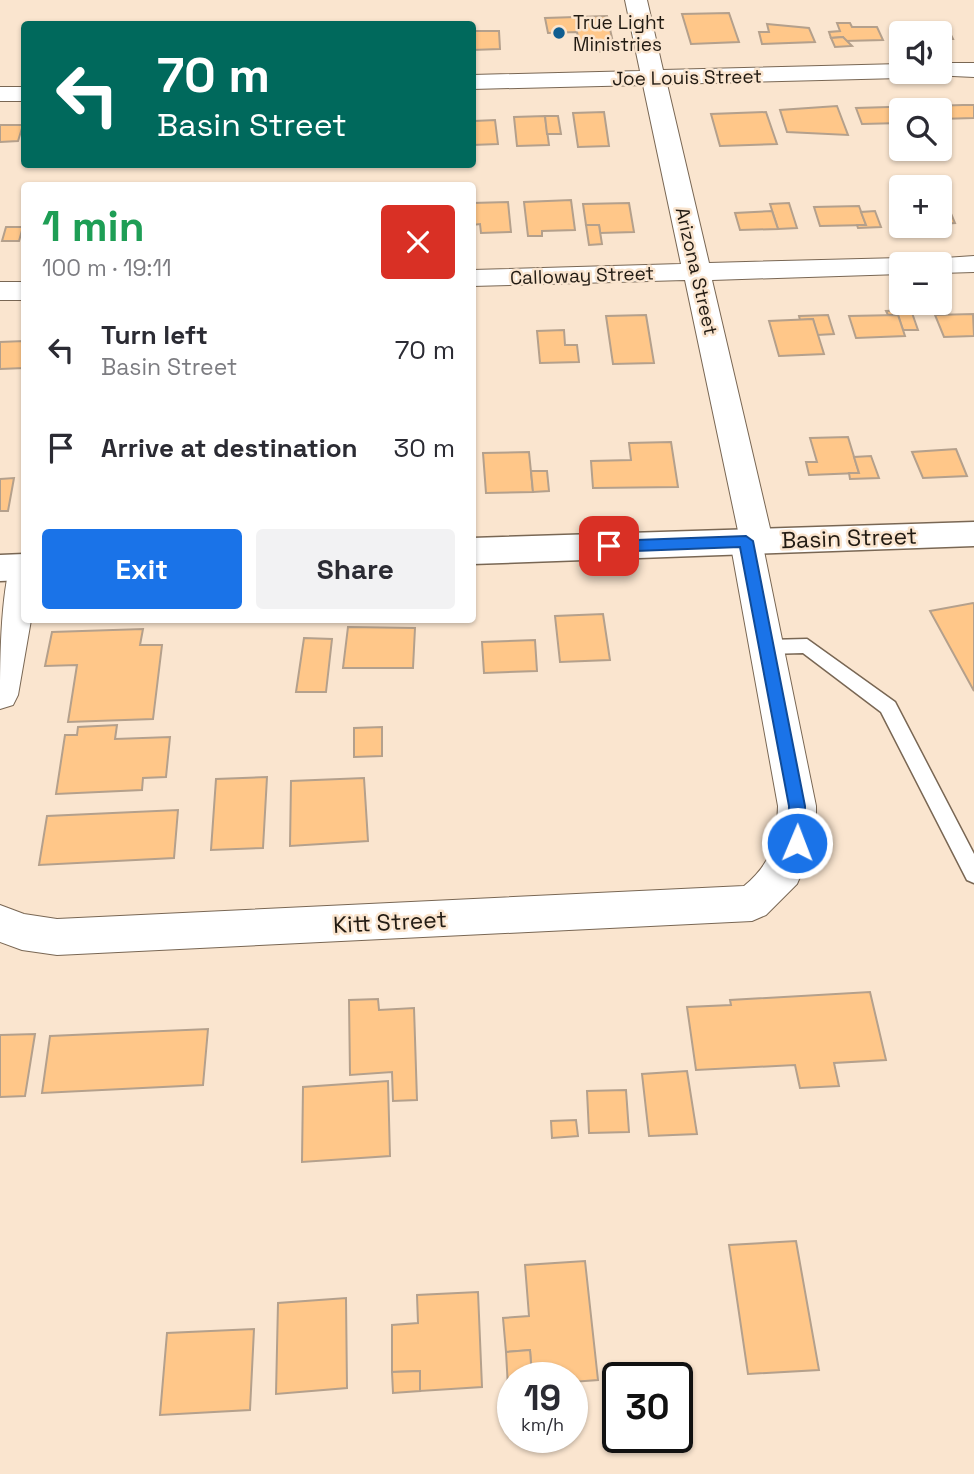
<!DOCTYPE html>
<meta charset="utf-8">
<style>
:root{--surface:#fff;--page:#f2f2f3;--text:#2b2b33;--muted:#7c7c81;--accent:#1a73e8}
body{margin:0;font-family:"Space Grotesk",sans-serif;background:var(--page);color:var(--text);height:100vh;display:flex;flex-direction:column;font-size:26px;white-space:nowrap}
*{box-sizing:border-box;margin:0}
p{font-size:23px;color:var(--muted)}
.icon{flex:none;width:38px;height:38px;fill:none;stroke:currentColor;stroke-width:2;stroke-linecap:round;stroke-linejoin:round}
.map{position:relative;flex:1;overflow:hidden}
.sheet{position:absolute;left:21px;top:182px;width:455px;height:441px;display:flex;flex-direction:column;background:var(--surface);border-radius:7px;box-shadow:0 2px 5px #0004}
.sheet>*{flex:none}
.top-card{position:absolute;left:21px;top:21px;width:455px;height:147px;border-radius:7px;box-shadow:0 2px 5px #0004;background:#00695c;color:#fff;overflow:hidden}
.fabs{position:absolute;left:889px;top:21px;display:grid;gap:14px}
.fabs a{display:grid;place-items:center;width:63px;height:63px;border-radius:7px;background:var(--surface);box-shadow:0 2px 5px #0004;font-size:35px}
.speed{position:absolute;left:497px;top:1362px;display:flex;gap:14px;font-size:35px;font-weight:700;text-align:center}
.speed>*{display:grid;place-content:center;width:91px;height:91px;border-radius:50%;background:var(--surface);box-shadow:0 2px 5px #0004;line-height:1}
.speed small{font-size:18px;font-weight:400}
.speed .limit{border:4px solid #111;border-radius:10px;background:#fff;color:#111}
.pin{position:absolute;display:grid;place-items:center;width:60px;height:60px;color:#fff;margin:-30px;border-radius:14px;box-shadow:0 4px 10px #0006}
.me{position:absolute;width:77px;margin:-38px;rotate:1deg;stroke-linejoin:round;filter:drop-shadow(0 0 5px #0008)}
.turn{display:flex;align-items:center;gap:24px;height:147px;padding:0 21px;font-size:32px}
.turn .icon{width:91px;height:91px;stroke-width:2.5}
.turn b{display:block;font-size:49px;line-height:60px}
.round{display:grid;place-items:center;flex:none;width:74px;height:74px;border-radius:7px;background:var(--page)}
.headline{display:flex;align-items:center;justify-content:space-between;height:119px;padding:0 21px}
h1{font-size:42px;font-weight:800;line-height:52px;color:#1e9e55}
.action{display:flex;gap:14px;margin-top:auto;padding:14px 21px}
.action a{flex:1;height:80px;border-radius:7px;background:var(--accent);color:#fff;font-size:28px;font-weight:800;line-height:80px;text-align:center}
.action a+a{background:var(--page);color:var(--text)}
ul{padding:0;list-style:none}
li{display:flex;align-items:center;gap:21px;height:98px;padding:0 21px}
li div{flex:1}
li b{display:block;font-size:26px}
li em{font-style:normal}
.map>svg:first-child{display:block}
</style>
<div class="map">
<svg width="974" height="1474" viewBox="0 0 974 1474">
<rect width="100%" height="100%" fill="#fae5cf"/>
<g fill="#ffc789" stroke="#b4a08c" stroke-width="2">
<polygon points="729,13 739,42 691,44 682,14"/>
<polygon points="607,16 615,51 581,52 577,32 548,33 545,18"/>
<polygon points="837,23 850,23 852,27 877,27 883,40 845,41 843,37 831,38 829,32 840,31"/>
<polygon points="767,24 809,28 815,42 762,44 759,32 769,32"/>
<polygon points="946,25 953,39 940,39 940,33 911,33 908,26"/>
<polygon points="472,31 499,31 500,49 472,50"/>
<polygon points="843,37 852,46 835,47 831,38"/>
<polygon points="963,105 974,105 974,118 940,119 940,110 931,110 929,106"/>
<polygon points="837,106 848,135 787,132 780,110"/>
<polygon points="889,107 898,107 901,123 862,124 856,108"/>
<polygon points="604,112 609,146 578,147 573,113"/>
<polygon points="766,112 777,144 720,146 711,114"/>
<polygon points="545,116 549,145 517,146 514,117"/>
<polygon points="545,116 558,116 561,134 547,134"/>
<polygon points="495,120 498,144 472,145 474,121"/>
<polygon points="0,125 23,125 18,141 0,142"/>
<polygon points="571,200 575,230 542,231 542,236 528,236 524,202"/>
<polygon points="508,202 511,232 481,233 480,224 472,225 472,203"/>
<polygon points="629,203 634,232 600,233 599,225 586,225 583,204"/>
<polygon points="789,203 797,228 778,229 770,204"/>
<polygon points="940,204 947,204 955,223 940,224"/>
<polygon points="859,206 866,225 820,226 814,207"/>
<polygon points="772,211 778,229 740,230 735,213"/>
<polygon points="875,211 881,227 858,228 857,225 866,225 861,212"/>
<polygon points="586,225 599,225 602,244 589,245"/>
<polygon points="6,227 23,227 19,241 2,241"/>
<polygon points="911,310 918,330 903,330 898,315 888,315 886,311"/>
<polygon points="973,314 974,336 944,337 935,315"/>
<polygon points="646,315 654,363 613,364 606,316"/>
<polygon points="828,315 834,334 817,335 813,319 800,320 799,316"/>
<polygon points="898,315 905,336 856,338 849,316"/>
<polygon points="813,319 824,354 779,356 769,321"/>
<polygon points="564,330 565,345 577,345 579,362 540,363 537,331"/>
<polygon points="24,341 24,368 0,369 0,342"/>
<polygon points="848,437 859,473 809,475 806,462 817,462 810,438"/>
<polygon points="671,442 678,487 593,488 591,461 631,460 629,443"/>
<polygon points="956,449 967,476 923,478 912,452"/>
<polygon points="529,452 533,492 486,493 483,453"/>
<polygon points="871,456 879,478 850,479 849,473 859,473 854,457"/>
<polygon points="531,471 547,471 549,491 533,492"/>
<polygon points="14,478 8,511 0,511 0,479"/>
<polygon points="973,603 974,604 974,691 930,611"/>
<polygon points="603,614 610,660 560,662 555,616"/>
<polygon points="348,627 415,628 413,668 343,668"/>
<polygon points="143,629 140,645 162,645 153,719 68,722 77,665 45,666 52,632"/>
<polygon points="304,638 332,639 326,692 296,692"/>
<polygon points="535,640 537,671 484,673 482,642"/>
<polygon points="117,725 115,739 170,737 166,777 143,778 142,790 56,794 65,735 77,735 78,727"/>
<polygon points="382,727 382,756 354,757 354,728"/>
<polygon points="267,777 263,848 211,850 216,779"/>
<polygon points="364,778 368,841 290,846 291,781"/>
<polygon points="178,810 174,858 39,865 47,816"/>
<polygon points="870,992 886,1060 834,1063 839,1086 800,1088 795,1065 696,1070 687,1007 731,1005 730,1000"/>
<polygon points="378,999 379,1010 414,1008 417,1100 393,1101 392,1072 350,1075 349,1000"/>
<polygon points="208,1029 203,1085 42,1093 50,1036"/>
<polygon points="35,1034 25,1096 0,1097 0,1035"/>
<polygon points="687,1071 697,1134 649,1136 642,1074"/>
<polygon points="388,1081 390,1156 302,1162 303,1087"/>
<polygon points="626,1090 629,1132 589,1133 587,1091"/>
<polygon points="576,1120 578,1136 552,1138 551,1121"/>
<polygon points="796,1241 819,1370 748,1374 729,1245"/>
<polygon points="585,1261 598,1380 572,1382 572,1377 532,1377 530,1350 506,1352 503,1318 529,1316 525,1265"/>
<polygon points="478,1292 482,1387 420,1391 420,1371 392,1372 392,1325 418,1323 417,1295"/>
<polygon points="346,1298 347,1388 276,1394 278,1303"/>
<polygon points="254,1329 250,1410 160,1415 167,1333"/>
<polygon points="530,1350 532,1377 513,1377 513,1386 508,1387 506,1352"/>
<polygon points="420,1371 420,1391 393,1393 392,1372"/>
</g>
<g fill="none" stroke-linecap="round" stroke-linejoin="round">
<defs>
<polygon id="lane" points="807,639 895,702 974,854 974,883 967,880 881,712 803,653 767,654 758,647 767,640"/>
<g id="street">
<path d="M625 0H647L663 70 901 64V72H912L901 78 667 84 709 263 901 258 914 264H901V274L712 280 773 541 764 551 816 806V822L812 849 797 884 766 915 752 921 57 955 22 950 0 942V905L24 914 57 919 744 886C772 863 777 841 778 806L730 541 738 531 685 280 472 286V270L681 264 643 85 472 89V75L640 71Z"/>
<polygon points="940,63 974,63 974,77 932,75 929,72 940,72"/>
<rect x="0" y="87" width="24" height="14"/>
<polygon points="974,256 974,272 940,273 940,264 927,264 930,259"/>
<rect x="0" y="282" width="24" height="18"/>
<path d="M24 555V620H31L18 695 13 705 0 709C0 666 0 596 12 558Z"/>
</g>
<g id="secondary">
<polygon points="974,522 974,546 472,564 472,538"/>
<polygon points="24,554 24,580 0,581 0,555"/>
</g>
</defs>
<use href="#lane" stroke="#796754" stroke-width="3"/>
<use href="#street" stroke="#796754" stroke-width="2"/>
<use href="#secondary" stroke="#796754" stroke-width="3"/>
<use href="#lane" fill="#fff" fill-rule="evenodd"/>
<use href="#street" fill="#fff" fill-rule="evenodd"/>
<use href="#secondary" fill="#fff" fill-rule="evenodd"/>
</g>
<polygon fill="#1a73e8" stroke="#114b97" stroke-width="2" points="746,536 753,541 805,806 805,843 797,850 788,843 789,806 740,547 609,552 602,546 609,541"/>
<circle fill="#0f5d90" stroke="#fae5cf" stroke-width="2.5" cx="559" cy="33" r="7"/>
<g text-anchor="middle" stroke-width="5" stroke-linejoin="round" paint-order="stroke">
<g font-size="19" fill="#221b13" stroke="#fae5cf" text-anchor="start">
<text x="573" y="29">True Light<tspan x="573" dy="22">Ministries</tspan></text>
</g>
<g font-size="19" fill="#221b13" stroke="#fae5cf">
<text transform="translate(687 77) rotate(-1)" y="7">Joe Louis Street</text>
<text transform="translate(697 271) rotate(77)" y="7">Arizona Street</text>
<text transform="translate(582 275) rotate(-2)" y="7">Calloway Street</text>
</g>
<g font-size="23" fill="#221b13" stroke="#fae5cf">
<text transform="translate(849 538) rotate(-2)" y="8">Basin Street</text>
<text transform="translate(390 922) rotate(-3)" y="8">Kitt Street</text>
</g>
</g>
</svg>
<div class="fabs">
<a><svg class="icon" aria-label="sound" viewBox="0 0 24 24"><path d="M4 9h4l5-4v14l-5-4H4zM17 9q2 3 0 6"/></svg></a>
<a><svg class="icon" aria-label="search" viewBox="0 0 24 24"><circle cx="10" cy="10" r="6"/><path d="M15 15l6 6"/></svg></a>
<a>+</a>
<a>−</a>
</div>
<div class="speed"><div>19<small>km/h</small></div><div class="limit">30</div></div>
<div class="pin" style="left:609px;top:546px;background:#d93025"><svg class="icon" aria-label="arrive" viewBox="0 0 24 24"><path d="M6 21V4h12l-3 4 3 4H6"/></svg></div>
<svg class="me" style="left:797px;top:843px" viewBox="-20 -20 40 40"><circle r="17" fill="#1a73e8" stroke="#fff" stroke-width="3"/><path d="M0-11L8 9 0 5-8 9z" fill="#fff"/></svg>
<div class="top-card">
<div class="turn"><svg class="icon" aria-label="left" viewBox="0 0 24 24"><path d="M17 20v-9H6M10 6l-5 5 5 5"/></svg><div><b>70 m</b>Basin Street</div></div>
</div>
<section class="sheet">
<div class="headline"><div><h1>1 min</h1><p>100 m · 19:11</p></div><a class="round" style="background:#d93025;color:#fff"><svg class="icon" aria-label="close" viewBox="0 0 24 24"><path d="M6 6l12 12M18 6L6 18"/></svg></a></div>
<ul>
<li><svg class="icon" aria-label="left" viewBox="0 0 24 24"><path d="M17 20v-9H6M10 6l-5 5 5 5"/></svg><div><b>Turn left</b><p>Basin Street</p></div><em>70 m</em></li>
<li><svg class="icon" aria-label="arrive" viewBox="0 0 24 24"><path d="M6 21V4h12l-3 4 3 4H6"/></svg><div><b>Arrive at destination</b></div><em>30 m</em></li>
</ul>
<div class="action"><a>Exit</a><a>Share</a></div>
</section>
</div>
